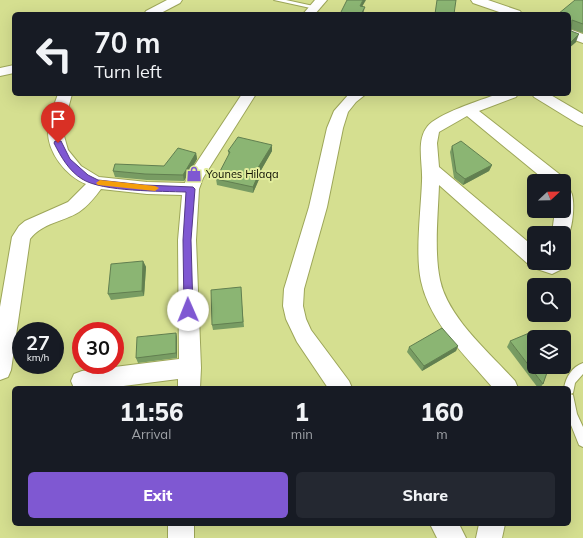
<!DOCTYPE html>
<style>
:root{--surface:#171b24;--page:#242831;--text:#f1f3f6;--muted:#9ea1a6;--accent:#7f58d2}
body{margin:0;font-family:Mulish,sans-serif;background:var(--page);color:var(--text);height:100vh;display:flex;flex-direction:column;font-size:15px;white-space:nowrap}
*{box-sizing:border-box;margin:0}
p{font-size:13px;color:var(--muted)}
.icon{flex:none;width:22px;height:22px;fill:none;stroke:currentColor;stroke-width:2;stroke-linecap:round;stroke-linejoin:round}
.map{position:relative;flex:1;overflow:hidden}
.panel{position:absolute;left:12px;top:386px;width:559px;height:140px;display:flex;flex-direction:column;background:var(--surface);border-radius:6px;box-shadow:0 4px 16px #0002}
.panel>*{flex:none}
.guide{position:absolute;left:12px;top:12px;width:559px;height:84px;border-radius:6px;box-shadow:0 4px 16px #0002;background:#171b24;color:var(--text);overflow:hidden}
.needle{width:26px;rotate:68deg}
.fabs{position:absolute;left:527px;top:174px;display:grid;gap:8px}
.fabs a{display:grid;place-items:center;width:44px;height:44px;border-radius:6px;background:var(--surface);box-shadow:0 4px 16px #0002;font-size:20px}
.speed{position:absolute;left:12px;top:322px;display:flex;gap:8px;font-size:20px;font-weight:700;text-align:center}
.speed>*{display:grid;place-content:center;width:52px;height:52px;border-radius:50%;background:var(--surface);box-shadow:0 4px 16px #0002;line-height:1}
.speed small{font-size:10px;font-weight:400}
.speed .limit{border:6px solid #d22;background:#fff;color:#111}
.pin{position:absolute;display:grid;place-items:center;width:34px;height:34px;color:#fff;margin:-41px -17px;border-radius:50% 50% 50% 0;rotate:-45deg;box-shadow:0 0 4px #0007}
.pin .icon{rotate:45deg}
.me{position:absolute;width:44px;margin:-22px;rotate:359deg;stroke-linejoin:round;filter:drop-shadow(0 0 3px #0008)}
.turn{display:flex;align-items:center;gap:14px;height:84px;padding:0 16px;font-size:18px}
.turn .icon{width:52px;height:52px;stroke-width:2.5}
.turn b{display:block;font-size:28px;line-height:34px}
.eta{display:flex;justify-content:space-evenly;align-items:center;height:68px;text-align:center}
.eta b{font-size:24px;font-weight:800;line-height:28px}
.button{display:flex;gap:8px;margin-top:auto;padding:8px 16px}
.button a{flex:1;height:46px;border-radius:6px;background:var(--accent);color:#fff;font-size:16px;font-weight:800;line-height:46px;text-align:center}
.button a+a{background:var(--page);color:var(--text)}
.map>svg:first-child{display:block}
</style>
<div class="map">
<svg width="583" height="538" viewBox="0 0 583 538">
<rect width="100%" height="100%" fill="#d5df90"/>
<g fill="none" stroke-linecap="round" stroke-linejoin="round">
<defs>
<g id="lane">
<polygon points="274,0 286,0 318,7 315,9"/>
<path d="M583 363V374L575 383 573 393 570 394 573 395 577 414 583 427V447L579 445 569 420V388H564C566 377 572 367 583 363Z"/>
</g>
<g id="street">
<polygon points="167,0 182,0 180,3 159,14 144,14 146,11"/>
<polygon points="315,0 327,0 315,14 303,14"/>
<polygon points="471,0 488,0 520,11 522,14 505,14 473,3"/>
<polygon points="569,29 583,34 583,43 569,38"/>
<polygon points="14,65 14,73 0,76 0,68"/>
<path d="M58 94H72L65 120 64 136 68 150 81 166 99 177 147 182 185 183 189 174 242 94H256L203 178 199 189 196 240 201 368 200 388H178V379L108 388H74L71 381 74 374 82 371 179 359 178 240 182 195 147 194 101 189C95 197 88 206 79 212 63 222 42 223 30 239L11 370 8 377 0 380V307L12 237 19 226 25 221 68 202 86 184C66 176 47 152 48 130 48 118 54 106 58 94Z"/>
<polygon points="349,94 366,94 356,102 348,112 343,128 327,207 304,289 303,306 306,319 311,330 349,381 352,388 328,388 297,342 286,319 283,306 284,289 309,207 327,128 334,111"/>
<path d="M498 94H518L516 97 479 111 563 177 565 181 564 183V181H546L467 116 439 132 437 143 439 167 534 247V263H564V258L566 263 564 268 552 274 534 268 533 265 527 263 439 185C438 214 434 252 440 280 448 318 490 353 515 381L518 388H493C466 356 430 323 421 281 415 253 421 210 422 181 423 164 416 141 427 127 436 114 481 100 498 94Z"/>
<polygon points="532,94 549,94 583,114 583,126 578,124 534,97"/>
<path d="M564 188 570 190C576 199 573 228 567 238L564 239V233H552L555 211H564Z"/>
<rect x="168" y="524" width="26" height="14"/>
<polygon points="430,524 459,524 466,538 437,538"/>
<polygon points="479,524 505,524 502,538 476,538"/>
</g>
</defs>
<use href="#lane" stroke="#9da659" stroke-width="2"/>
<use href="#street" stroke="#9da659" stroke-width="2"/>
<use href="#lane" fill="#fff" fill-rule="evenodd"/>
<use href="#street" fill="#fff" fill-rule="evenodd"/>
</g>
<g fill="#789c63">
<polygon points="583,0 583,33 571,29 571,31 576,42 569,48 569,14"/>
<polygon points="452,146 492,165 489,171 463,185 454,178 450,152"/>
<polygon points="228,151 272,151 260,172 260,177 253,193 217,185 216,179 229,156"/>
<polygon points="196,153 197,159 184,181 147,180 115,177 113,171 164,166"/>
<polygon points="143,261 146,267 144,296 111,300 108,294"/>
<polygon points="241,293 244,327 213,330 212,325"/>
<polygon points="176,333 177,338 177,358 138,363 136,358"/>
<polygon points="510,341 543,384 540,388 538,388 507,347"/>
<polygon points="458,346 456,351 422,371 407,352 409,347"/>
</g>
<g fill="#617f50">
<polygon points="363,0 366,0 359,12 360,6"/>
<polygon points="365,7 363,14 361,14"/>
<polygon points="579,34 576,42 569,48 570,43"/>
<polygon points="272,145 272,151 260,172 260,177 253,193 253,187 256,171"/>
<polygon points="196,153 197,159 184,181 183,175"/>
<polygon points="492,165 489,171 463,185 465,179"/>
<polygon points="143,261 146,267 144,296 142,291"/>
<polygon points="176,333 177,338 177,358 176,353"/>
<polygon points="458,346 456,351 422,371 424,366"/>
</g>
<g fill="#8bb573" stroke="#617f50">
<polygon points="347,0 363,0 360,6 365,7 361,14 340,14"/>
<polygon points="437,0 456,0 454,14 435,14"/>
<polygon points="575,0 583,0 583,24 572,20 571,31 579,34 570,43 569,43 569,14 558,14"/>
<polygon points="238,137 272,145 256,171 260,171 253,187 216,179 230,152 228,151"/>
<polygon points="461,141 492,165 465,179 456,172 452,146"/>
<polygon points="178,148 196,153 183,175 145,174 113,171 115,164 164,166"/>
<polygon points="143,261 142,291 108,294 111,264"/>
<polygon points="241,287 243,322 212,325 211,290"/>
<polygon points="442,328 458,346 424,366 409,347"/>
<polygon points="534,331 539,337 534,337 534,367 549,367 543,384 510,341"/>
<polygon points="176,333 176,353 136,358 137,337"/>
</g>
<path fill="#7f58d2" stroke="#533988" d="M55 141H61L70 159 88 175 98 180 144 185 193 187 195 189 191 240 193 310 192 313H185L184 310 183 240 186 192C162 191 102 192 82 179 69 171 61 157 54 143Z"/>
<polygon fill="#f59e0b" points="100,180 155,186 159,188 155,191 98,185 96,183"/>
<defs>
<symbol id="shop-bare" viewBox="-9 -9 18 18"><path d="M-5-2.5h2.3a2.7 3.5 0 0 1 5.4 0H5L5.5 6h-11ZM-1.5-2.5h3a1.5 2.3 0 0 0-3 0Z" fill="#7f58d2" stroke="#e2ed9d" stroke-width="2.5" paint-order="stroke"/></symbol>
</defs>
<g fill-rule="evenodd">
<use href="#shop-bare" x="183" y="163" width="22" height="22"/>
</g>
<g text-anchor="middle" stroke-width="4" stroke-linejoin="round" paint-order="stroke">
<g font-size="11" fill="#0b0d00" stroke="#e2ed9d" text-anchor="start">
<text x="206" y="178">Younes Hilaqa</text>
</g>
</g>
</svg>
<div class="fabs">
<a><svg class="needle" viewBox="-14 -14 28 28"><path d="M0-13l5 13h-10z" fill="#e53935"/><path d="M0 13l5-13h-10z" fill="#9ea1a6"/></svg></a>
<a><svg class="icon" aria-label="sound" viewBox="0 0 24 24"><path d="M4 9h4l5-4v14l-5-4H4zM17 9q2 3 0 6"/></svg></a>
<a><svg class="icon" aria-label="search" viewBox="0 0 24 24"><circle cx="10" cy="10" r="6"/><path d="M15 15l6 6"/></svg></a>
<a><svg class="icon" aria-label="layers" viewBox="0 0 24 24"><path d="M12 4l9 5-9 5-9-5zM3 14l9 5 9-5"/></svg></a>
</div>
<div class="speed"><div>27<small>km/h</small></div><div class="limit">30</div></div>
<div class="pin" style="left:58px;top:143px;background:#d93025"><svg class="icon" aria-label="arrive" viewBox="0 0 24 24"><path d="M6 21V4h12l-3 4 3 4H6"/></svg></div>
<svg class="me" style="left:188px;top:310px" viewBox="-20 -20 40 40"><circle r="19" fill="#fff"/><path d="M0-13L10 11 0 6-10 11z" fill="#7f58d2"/></svg>
<div class="guide">
<div class="turn"><svg class="icon" aria-label="left" viewBox="0 0 24 24"><path d="M17 20v-9H6M10 6l-5 5 5 5"/></svg><div><b>70 m</b>Turn left</div></div>
</div>
<section class="panel">
<div class="eta">
<div><b>11:56</b><p>Arrival</p></div>
<div><b>1</b><p>min</p></div>
<div><b>160</b><p>m</p></div>
</div>
<div class="button"><a>Exit</a><a>Share</a></div>
</section>
</div>
